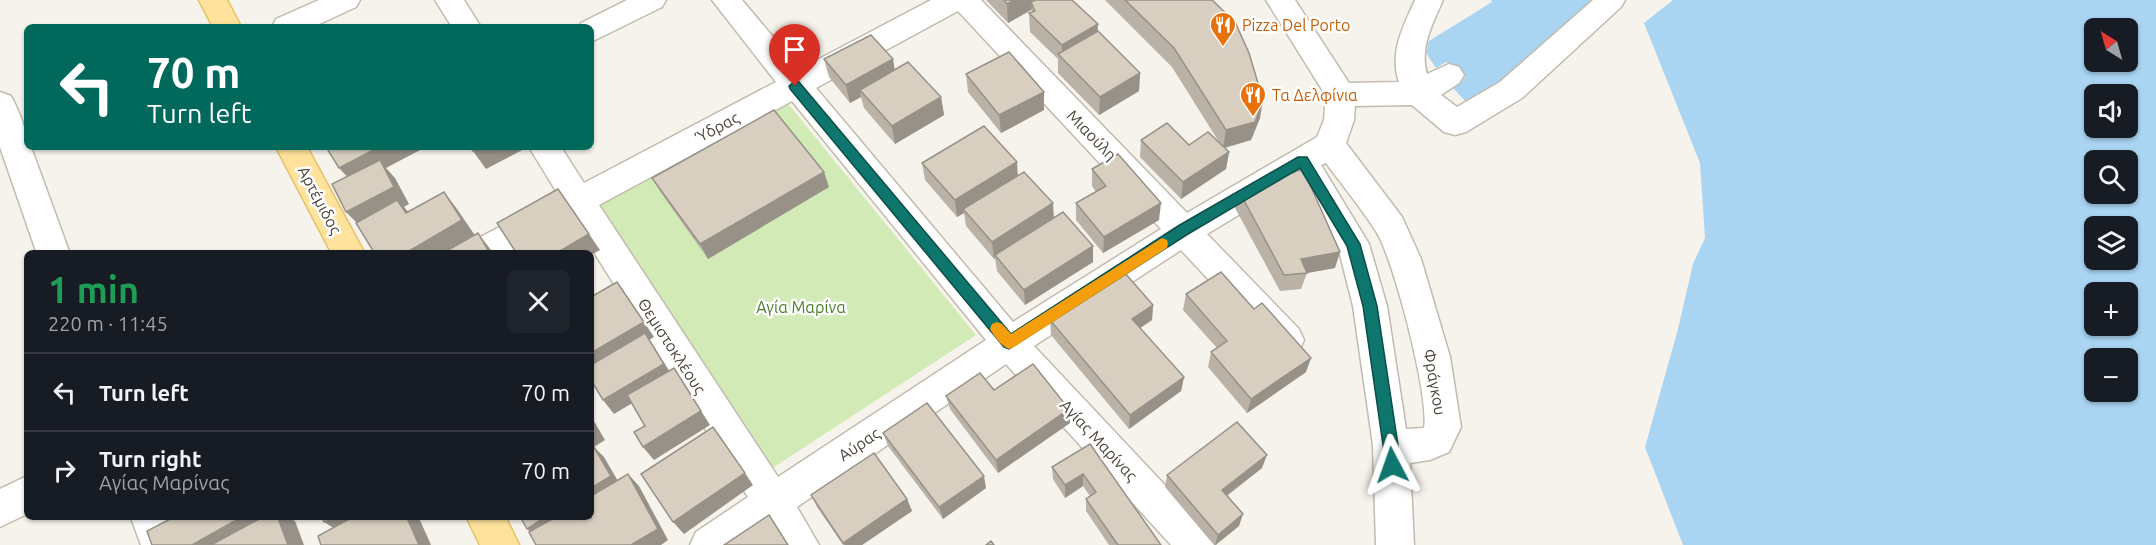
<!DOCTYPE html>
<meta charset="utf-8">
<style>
:root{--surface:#171b24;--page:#20242c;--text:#f1f3f6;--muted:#9ea1a6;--line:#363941}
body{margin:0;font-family:Ubuntu,sans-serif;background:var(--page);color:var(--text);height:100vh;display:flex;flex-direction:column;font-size:22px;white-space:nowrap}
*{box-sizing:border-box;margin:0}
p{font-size:20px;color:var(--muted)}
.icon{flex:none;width:33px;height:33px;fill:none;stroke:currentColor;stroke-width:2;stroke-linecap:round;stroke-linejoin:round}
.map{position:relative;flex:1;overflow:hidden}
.panel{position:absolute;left:24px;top:250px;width:570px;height:270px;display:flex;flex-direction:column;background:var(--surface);border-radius:9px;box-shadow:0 2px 4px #0004}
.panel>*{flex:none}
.top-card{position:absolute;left:24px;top:24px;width:570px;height:126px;border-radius:9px;box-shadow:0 2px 4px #0004;background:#00695c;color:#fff;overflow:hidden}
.needle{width:39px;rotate:323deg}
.controls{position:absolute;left:2084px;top:18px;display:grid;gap:12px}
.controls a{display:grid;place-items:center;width:54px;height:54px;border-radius:9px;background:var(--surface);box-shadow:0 2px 4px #0004;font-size:30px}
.pin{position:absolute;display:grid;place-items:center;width:51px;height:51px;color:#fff;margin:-62px -26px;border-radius:50% 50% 50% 0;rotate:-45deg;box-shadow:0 0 6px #0007}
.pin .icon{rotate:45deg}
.me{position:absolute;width:66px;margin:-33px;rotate:356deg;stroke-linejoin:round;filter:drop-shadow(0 0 4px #0008)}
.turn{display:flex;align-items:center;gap:21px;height:126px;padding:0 24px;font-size:27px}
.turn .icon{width:78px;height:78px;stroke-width:2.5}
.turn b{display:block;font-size:42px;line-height:51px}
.round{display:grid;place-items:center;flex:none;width:63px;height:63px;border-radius:9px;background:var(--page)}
.overview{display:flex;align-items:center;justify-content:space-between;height:102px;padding:0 24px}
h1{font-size:36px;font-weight:700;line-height:45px;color:#1e9e55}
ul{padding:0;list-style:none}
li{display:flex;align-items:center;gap:18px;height:78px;padding:0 24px;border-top:2px solid var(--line)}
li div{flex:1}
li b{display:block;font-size:22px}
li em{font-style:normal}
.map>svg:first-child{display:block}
</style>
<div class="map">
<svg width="2156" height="545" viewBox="0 0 2156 545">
<rect width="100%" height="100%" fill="#f6f3ec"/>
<polygon fill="#d2eab5" points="781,95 976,335 768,471 587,200"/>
<g fill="#a9d4f2" fill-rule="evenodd">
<polygon points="1491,0 1597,0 1499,84 1467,103 1452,87 1465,78 1446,62 1436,68 1426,53 1429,41 1492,2"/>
<path d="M1673 0H2156V545H1683L1645 447 1678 329 1693 264 1705 238 1700 163 1644 23ZM2094 28H2127V62H2094ZM2094 94H2127V128H2094ZM2094 160H2127V194H2094ZM2094 226H2127V260H2094ZM2094 292H2127V326H2094ZM2094 358H2127V392H2094Z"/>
</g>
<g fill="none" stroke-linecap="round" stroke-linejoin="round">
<defs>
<g id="minor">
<polygon points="319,0 360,0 356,7 313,27 272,27 276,19"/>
<polygon points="435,0 464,0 481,27 452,27"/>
<polygon points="627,0 666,0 662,7 591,42 591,27 579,27 581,23"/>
<path d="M712 0H742L800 69 931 0H981L1187 213 1317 137 1324 120 1326 96 1266 0H1295L1349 83 1399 82C1389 52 1403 27 1415 0H1443C1433 23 1419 48 1427 74L1449 64 1459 67 1464 75 1459 83 1441 95 1457 107 1500 82 1593 0H1625L1621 7 1522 98 1466 132 1455 135 1444 132 1412 105 1355 106 1354 120 1346 143 1402 217 1421 259 1450 357 1461 427 1449 452 1430 460 1410 463 1414 545H1376L1373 445 1353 306 1338 247 1297 180 1207 234 1299 329 1304 340 1299 351 1287 355 1275 351 1181 250 1034 346 1209 532 1215 545H1171L1006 364 797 507 819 545H779L767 527 741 545H690L696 532 748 497 573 219 510 254H463L467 244 559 196 529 147H561L584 183 776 82ZM958 11 1161 229 1013 322 816 88ZM792 101 986 340 778 477 599 205ZM1326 163C1343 186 1362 209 1377 233 1394 261 1430 399 1424 428L1406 429 1387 306 1369 244 1321 165Z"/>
<path d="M0 92 11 96C19 111 27 130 27 147H31L70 254H37L0 147Z"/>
<polygon points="27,476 27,514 0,527 0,489"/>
<polygon points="131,518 168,518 179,545 141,545"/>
</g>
<g id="major">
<polygon points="199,0 227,0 241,27 213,27"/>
<polygon points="276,147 307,147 365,254 332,254"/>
<polygon points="467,518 506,518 519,545 480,545"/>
</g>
</defs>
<use href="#minor" stroke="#c2bbae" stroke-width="3"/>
<use href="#major" stroke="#e6c16a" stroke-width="3"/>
<use href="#minor" fill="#fff" fill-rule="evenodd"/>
<use href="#major" fill="#ffe39c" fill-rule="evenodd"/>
</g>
<g fill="#bab2a6">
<polygon points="986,0 1072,0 1097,31 1140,73 1139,91 1099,115 1058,73 1058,59 1030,32 1029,13 1032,12 1032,10 1008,23"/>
<polygon points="1105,0 1212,0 1260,118 1251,140 1225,148 1229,152 1226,169 1181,199 1140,157 1141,140 1189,145 1219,142 1172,67"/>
<polygon points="824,59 895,70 941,97 944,115 895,144 864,108 861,97 850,103 829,77"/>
<polygon points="966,74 1044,110 1001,133 968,92"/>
<polygon points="922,163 1018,175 1054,218 1093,246 1093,262 1025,305 997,271 995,258 994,259 966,226 964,213 957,217 925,180"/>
<polygon points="1092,169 1159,220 1103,253 1076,220 1076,203 1096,192 1092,186"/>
<polygon points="652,178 829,187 708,259 661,193"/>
<polygon points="1239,191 1335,268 1307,273 1301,289 1280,291 1235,208"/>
<polygon points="1186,294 1254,309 1306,372 1247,413 1208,367 1211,352 1217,348 1183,310"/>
<polygon points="1153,305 1152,320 1140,328 1184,377 1181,391 1129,429 1051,335 1050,320"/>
<polygon points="994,390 1069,409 1070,423 998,473 950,409 946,396"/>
<polygon points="883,433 986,488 943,519 888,446"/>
<polygon points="1090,444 1161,545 1109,545 1086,511 1086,499 1090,496 1083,486 1065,498 1053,479 1052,467"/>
<polygon points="1262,468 1227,496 1239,526 1216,545 1214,545 1165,487 1167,475"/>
<polygon points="811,495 907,499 912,511 862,545 843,545 817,507"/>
</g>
<g fill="#979187">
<polygon points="1014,0 1049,0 1031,2 1032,9 1008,23 1007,4"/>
<polygon points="1098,24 1097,43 1062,59 1062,45"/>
<polygon points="893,59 896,78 860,90 861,97 850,103 846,85"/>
<polygon points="1140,73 1139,91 1099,115 1100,97"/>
<polygon points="1044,92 1044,110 1001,133 999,115"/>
<polygon points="941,97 944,115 895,144 892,126"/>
<polygon points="1263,100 1260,118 1251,140 1223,148 1226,130"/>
<polygon points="379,147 421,147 422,149 386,168 395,178 409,204 404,207 412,216 362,228 346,212 355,185 339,168"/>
<polygon points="481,147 528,147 486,169 473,151"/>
<polygon points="1229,152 1226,169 1181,199 1183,182"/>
<polygon points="1017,162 1018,179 963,209 964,213 957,217 955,200"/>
<polygon points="824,172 829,187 708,259 700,244"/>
<polygon points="444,192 457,209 476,237 447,254 404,254"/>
<polygon points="1053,203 1054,220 995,255 995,258 994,259 992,242"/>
<polygon points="1161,203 1159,220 1103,253 1104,237"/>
<polygon points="478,233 491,250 494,254 490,254"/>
<polygon points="589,234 600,250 591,255 591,254 555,254"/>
<polygon points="1093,246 1093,262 1025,305 1024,290"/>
<polygon points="1340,252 1335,268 1307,273 1301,259"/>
<polygon points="1153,305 1152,320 1131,334 1132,319"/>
<polygon points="644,322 654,337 649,340 674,378 614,414 603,400 599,370 591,360 591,353"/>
<polygon points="1311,358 1306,372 1247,413 1251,399"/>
<polygon points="674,368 710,425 654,460 643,447"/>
<polygon points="1184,377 1181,391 1129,429 1130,415"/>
<polygon points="1069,409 1070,423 998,473 996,460"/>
<polygon points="591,416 605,440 594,447 604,457 622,488 591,508"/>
<polygon points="1267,455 1262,468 1218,502 1222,490"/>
<polygon points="745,473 753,485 684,534 673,522"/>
<polygon points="628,474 639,486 668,540 661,545 631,545"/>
<polygon points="1083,474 1083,486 1065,498 1065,485"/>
<polygon points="984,476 986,488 943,519 939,507"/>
<polygon points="907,499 912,511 862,545 845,545 843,543"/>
<polygon points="1243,514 1239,526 1215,545 1218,535"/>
<polygon points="240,518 288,518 295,521 304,545 192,545"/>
<polygon points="332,518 371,518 343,534 324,522"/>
<polygon points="407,518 419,518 431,545 419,545"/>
<polygon points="544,518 576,518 541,540 527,529"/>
</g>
<g fill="#d8cfc1" stroke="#979187" stroke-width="1.5">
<polygon points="1004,0 1014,0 1007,4"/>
<polygon points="1035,0 1072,0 1098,24 1062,45 1029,13 1035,11 1031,2"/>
<polygon points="1125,0 1212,0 1235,22 1249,53 1263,100 1255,122 1226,130 1174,48"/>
<polygon points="1098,31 1140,73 1100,97 1058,54"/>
<polygon points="871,35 893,59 846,85 824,59"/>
<polygon points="1009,52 1044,92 999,115 966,74"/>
<polygon points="908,62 941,97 892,126 860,90"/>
<polygon points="774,110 824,172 700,244 652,178"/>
<polygon points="1167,123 1189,145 1208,132 1229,152 1183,182 1141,140"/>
<polygon points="984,126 1017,162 955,200 922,163"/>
<polygon points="326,147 379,147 339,168"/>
<polygon points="470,147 481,147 473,151"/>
<polygon points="1118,154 1161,203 1104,237 1076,203 1106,186 1092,169"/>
<polygon points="380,160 394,187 346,212 332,184"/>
<polygon points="1303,169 1340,252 1301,259 1307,273 1284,275 1239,191"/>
<polygon points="1024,172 1053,203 992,242 963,209"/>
<polygon points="558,189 589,234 555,254 517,254 497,223"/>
<polygon points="444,192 462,220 404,254 375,254 356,223 397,200 406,213"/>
<polygon points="1063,212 1093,246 1024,290 995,255"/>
<polygon points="478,233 490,254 441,254"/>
<polygon points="1124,272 1153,305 1132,319 1184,377 1130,415 1050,320"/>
<polygon points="1221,272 1254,309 1262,303 1311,358 1251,399 1211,352 1227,341 1186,294"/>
<polygon points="617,282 644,322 591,353 591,297"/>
<polygon points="645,333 664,364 603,400 591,380 591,365"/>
<polygon points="1033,364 1069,409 996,460 946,396 980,373 994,390"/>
<polygon points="674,368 701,411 643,447 634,432 645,426 627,395"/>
<polygon points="927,403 984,476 939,507 883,433"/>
<polygon points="1237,422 1267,455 1222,490 1243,514 1218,535 1167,475"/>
<polygon points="713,427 745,473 673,522 641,474"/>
<polygon points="592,444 611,476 591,488 591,445"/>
<polygon points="1090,444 1161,545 1118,545 1086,499 1096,492 1083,474 1065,485 1052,467"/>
<polygon points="874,453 907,499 843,543 811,495"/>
<polygon points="628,474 658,529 631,545 536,545 529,532 554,518 591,518 591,496"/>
<polygon points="769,515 788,545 724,545"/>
<polygon points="172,518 240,518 192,545 152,545 147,531"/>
<polygon points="261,518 278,518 288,545 211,545"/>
<polygon points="322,518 332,518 324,522"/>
<polygon points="351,518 407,518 419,545 321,545 318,536"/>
<polygon points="521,518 544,518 527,529"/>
<polygon points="991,541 994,545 986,545"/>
</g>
<polygon fill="#0f766e" stroke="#0a4d48" stroke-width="1.5" points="795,81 799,82 1011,334 1178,226 1298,157 1307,157 1360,244 1377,306 1398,445 1399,465 1397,470 1392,472 1386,470 1383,445 1363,306 1347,246 1300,168 1188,234 1009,349 1004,347 790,89 789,86"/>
<path fill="#f59e0b" d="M1162 238 1167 240 1168 244 1167 248 1014 347 1009 349C1001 346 994 336 990 329L992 324 997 322 1002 324 1011 334Z"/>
<defs>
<symbol id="restaurant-pin" viewBox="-11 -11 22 30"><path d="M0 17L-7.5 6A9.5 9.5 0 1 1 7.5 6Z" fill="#e8710a" stroke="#fff"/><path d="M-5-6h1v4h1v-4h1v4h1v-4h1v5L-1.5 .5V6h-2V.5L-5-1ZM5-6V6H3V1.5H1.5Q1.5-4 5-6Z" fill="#fff"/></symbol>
</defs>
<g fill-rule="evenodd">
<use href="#restaurant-pin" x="1208" y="10" width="30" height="40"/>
<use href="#restaurant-pin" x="1238" y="80" width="30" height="40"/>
</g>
<g text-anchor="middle" stroke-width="5" stroke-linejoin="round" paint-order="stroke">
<g font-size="16" fill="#c56008" stroke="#fff" text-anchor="start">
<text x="1242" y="31">Pizza Del Porto</text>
<text x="1272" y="101">Τα Δελφίνια</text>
</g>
<g font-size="16" fill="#4b4439" stroke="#fff">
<text transform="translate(717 127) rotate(-28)" y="6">Ύδρας</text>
<text transform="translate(1092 135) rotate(46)" y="6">Μιαούλη</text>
<text transform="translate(320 200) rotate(62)" y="6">Αρτέμιδος</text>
<text transform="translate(672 346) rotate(57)" y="6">Θεμιστοκλέους</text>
<text transform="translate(1435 382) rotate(80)" y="6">Φράγκου</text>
<text transform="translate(1099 440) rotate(47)" y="6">Αγίας Μαρίνας</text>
<text transform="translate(859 444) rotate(-34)" y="6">Αύρας</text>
</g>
<g font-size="16" fill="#4a7f2a" stroke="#fff">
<text x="801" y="313">Αγία Μαρίνα</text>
</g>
</g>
</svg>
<div class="controls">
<a><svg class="needle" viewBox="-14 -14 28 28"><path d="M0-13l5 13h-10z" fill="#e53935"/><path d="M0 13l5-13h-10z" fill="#9ea1a6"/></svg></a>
<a><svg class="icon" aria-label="sound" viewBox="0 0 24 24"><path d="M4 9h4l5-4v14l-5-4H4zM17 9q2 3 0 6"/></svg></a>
<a><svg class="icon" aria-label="search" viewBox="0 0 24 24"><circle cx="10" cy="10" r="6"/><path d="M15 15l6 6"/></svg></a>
<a><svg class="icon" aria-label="layers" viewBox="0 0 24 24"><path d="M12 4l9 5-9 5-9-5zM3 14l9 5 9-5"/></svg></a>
<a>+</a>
<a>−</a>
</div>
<div class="pin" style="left:795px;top:86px;background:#d93025"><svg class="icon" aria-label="arrive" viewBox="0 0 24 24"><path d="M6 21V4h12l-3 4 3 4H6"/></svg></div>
<svg class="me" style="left:1392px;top:465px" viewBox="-20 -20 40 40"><path d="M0-17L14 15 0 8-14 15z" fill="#0f766e" stroke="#fff" stroke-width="4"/></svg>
<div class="top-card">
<div class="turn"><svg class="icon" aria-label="left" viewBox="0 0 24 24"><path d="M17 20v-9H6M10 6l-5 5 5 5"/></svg><div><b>70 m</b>Turn left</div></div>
</div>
<section class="panel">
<div class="overview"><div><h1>1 min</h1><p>220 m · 11:45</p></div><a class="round"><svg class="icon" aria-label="close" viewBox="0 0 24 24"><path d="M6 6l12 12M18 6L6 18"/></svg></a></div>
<ul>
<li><svg class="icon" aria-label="left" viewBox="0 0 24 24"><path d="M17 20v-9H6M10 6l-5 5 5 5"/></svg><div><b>Turn left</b></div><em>70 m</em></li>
<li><svg class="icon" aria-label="right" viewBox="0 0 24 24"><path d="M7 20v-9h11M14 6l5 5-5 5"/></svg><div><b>Turn right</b><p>Αγίας Μαρίνας</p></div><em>70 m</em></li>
</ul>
</section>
</div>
